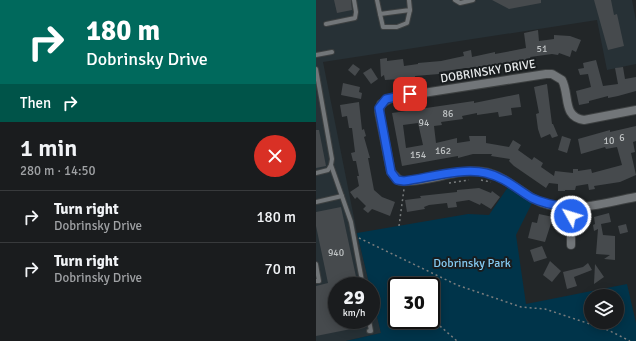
<!DOCTYPE html>
<meta charset="utf-8">
<style>
:root{--surface:#1a1c1e;--page:#27292b;--text:#f1f3f6;--muted:#9fa1a4;--line:#383a3c}
body{margin:0;font-family:Signika,sans-serif;background:var(--page);color:var(--text);height:100vh;display:flex;flex-direction:column;font-size:15px;white-space:nowrap}
*{box-sizing:border-box;margin:0}
p{font-size:13px;color:var(--muted)}
.icon{flex:none;width:22px;height:22px;fill:none;stroke:currentColor;stroke-width:2;stroke-linecap:round;stroke-linejoin:round}
.map{position:relative;flex:1;overflow:hidden}
.panel{display:flex;flex-direction:column;background:var(--surface);width:316px}
.panel>*{flex:none}
.top-card{background:#00695c;color:#fff;overflow:hidden}
.tools{position:absolute;left:268px;top:289px;display:grid;gap:8px}
.tools a{display:grid;place-items:center;width:40px;height:40px;border-radius:50%;background:var(--surface);box-shadow:0 2px 10px #0003,0 0 0 1px var(--line);font-size:20px}
.speed{position:absolute;left:12px;top:277px;display:flex;gap:8px;font-size:20px;font-weight:700;text-align:center}
.speed>*{display:grid;place-content:center;width:52px;height:52px;border-radius:50%;background:var(--surface);box-shadow:0 2px 10px #0003,0 0 0 1px var(--line);line-height:1}
.speed small{font-size:10px;font-weight:400}
.speed .limit{border:2px solid #111;border-radius:6px;background:#fff;color:#111}
.pin{position:absolute;display:grid;place-items:center;width:34px;height:34px;color:#fff;margin:-17px;border-radius:8px;box-shadow:0 2px 6px #0006}
.me{position:absolute;width:44px;margin:-22px;rotate:309deg;stroke-linejoin:round;filter:drop-shadow(0 0 3px #0008)}
.turn{display:flex;align-items:center;gap:14px;height:84px;padding:0 20px;font-size:18px}
.turn .icon{width:52px;height:52px;stroke-width:2.5}
.turn b{display:block;font-size:28px;line-height:34px}
.then{display:flex;align-items:center;height:38px;padding:0 20px;background:#0003;gap:8px;font-size:15px}
.round{display:grid;place-items:center;flex:none;width:42px;height:42px;border-radius:21px;background:var(--page)}
.overview{display:flex;align-items:center;justify-content:space-between;height:68px;padding:0 20px}
h1{font-size:24px;font-weight:600;line-height:30px}
ul{padding:0;list-style:none}
li{display:flex;align-items:center;gap:12px;height:52px;padding:0 20px;border-top:1px solid var(--line)}
li div{flex:1}
li b{display:block;font-size:15px}
li em{font-style:normal}
main{display:flex;flex:1;min-height:0}
.map>svg:first-child{display:block}
</style>
<main>
<section class="panel">
<div class="top-card">
<div class="turn"><svg class="icon" aria-label="right" viewBox="0 0 24 24"><path d="M7 20v-9h11M14 6l5 5-5 5"/></svg><div><b>180 m</b>Dobrinsky Drive</div></div>
<div class="then">Then<svg class="icon" aria-label="right" viewBox="0 0 24 24"><path d="M7 20v-9h11M14 6l5 5-5 5"/></svg></div>
</div>
<div class="overview"><div><h1>1 min</h1><p>280 m · 14:50</p></div><a class="round" style="background:#d93025;color:#fff"><svg class="icon" aria-label="close" viewBox="0 0 24 24"><path d="M6 6l12 12M18 6L6 18"/></svg></a></div>
<ul>
<li><svg class="icon" aria-label="right" viewBox="0 0 24 24"><path d="M7 20v-9h11M14 6l5 5-5 5"/></svg><div><b>Turn right</b><p>Dobrinsky Drive</p></div><em>180 m</em></li>
<li><svg class="icon" aria-label="right" viewBox="0 0 24 24"><path d="M7 20v-9h11M14 6l5 5-5 5"/></svg><div><b>Turn right</b><p>Dobrinsky Drive</p></div><em>70 m</em></li>
</ul>
</section>
<div class="map">
<svg width="320" height="341" viewBox="0 0 320 341">
<rect width="100%" height="100%" fill="#222628"/>
<polygon fill="#273136" points="0,0 316,0 320,21 320,64 291,70 281,20 7,62 41,233 54,286 21,286 21,320 55,320 55,290 65,333 30,341 0,341"/>
<path fill="#00344a" fill-rule="evenodd" d="M194 184 218 199 200 235 210 304 311 284 320 323V341H30L65 333 41 233 152 214 173 215ZM81 286H115V320H81ZM275 296H301V322H275Z"/>
<g fill="#464a4d" fill-rule="evenodd">
<polygon points="18,0 35,0 36,10 21,13"/>
<polygon points="176,0 225,0 225,3 193,9"/>
<polygon points="278,0 295,0 298,15 301,14 308,46 292,50"/>
<polygon points="222,30 223,41 238,39 238,35 254,36 265,40 260,52 256,50 254,57 243,53 242,55 236,54 214,57 215,59 170,66 170,68 150,68 123,72 123,74 99,76 99,78 69,80 68,75 65,77 64,59 71,58 71,61 87,59 88,66 102,64 102,63 125,61 148,56 147,52 155,50 156,57 179,52 179,54 195,51 210,48 208,33"/>
<polygon points="280,60 287,86 302,84 299,68 307,67 309,79 320,77 320,91 302,96 292,98 292,96 273,101 273,103 263,105 260,91 275,87 272,74 264,75 262,69 268,68 267,63"/>
<polygon points="37,64 44,69 39,76 32,70"/>
<polygon points="55,68 62,79 55,84 47,73"/>
<polygon points="27,83 44,87 43,92 46,93 45,99 25,95"/>
<polygon points="231,84 236,124 237,124 242,136 236,138 234,134 225,138 222,129 220,114 223,113 218,87"/>
<path d="M203 94 205 107 195 108 196 115 183 117 182 112 161 115V113L146 116 147 119 125 122 126 125 118 126 120 143 141 138V143L154 141 153 136H170V143L193 147 197 140 205 145 202 150 216 160 218 157 227 163 225 167 238 176 239 171 257 173V169H262V171L275 169 276 173 306 165 301 147 290 149 289 147 265 154 262 139 294 130V132L320 126V141L317 142 319 152 315 153 320 175 304 182 278 186 279 189 273 190 272 184 260 186 259 190H249V191H242V184L233 183 230 188 198 166 193 161 194 159 175 156 176 154H157L142 158V156L136 157 86 166 76 113 158 101V103ZM102 123 107 145 90 148 87 125Z"/>
<polygon points="43,102 46,130 48,129 50,136 48,137 54,158 52,158 58,190 66,197 79,202 74,216 56,209 52,213 47,209 50,206 41,197 39,199 34,192 43,186 41,176 43,176 40,161 37,161 35,153 39,152 36,128 33,128 31,116 26,117 24,105"/>
<polygon points="0,130 3,130 10,166 0,168"/>
<polygon points="246,136 255,139 251,153 242,150"/>
<polygon points="163,188 175,193 176,191 184,197 175,209 165,203 164,205 153,200 140,202 141,207 132,208 131,203 113,205 108,207 109,209 91,212 89,200 105,198 104,196 141,192 141,190"/>
<polygon points="25,207 42,286 21,286 21,320 49,320 50,326 0,336 0,286 12,283 0,226 0,212"/>
<polygon points="293,213 295,222 285,224 287,235 299,236 299,260 288,259 294,255 280,254 282,229 278,231 277,225 279,224 278,217"/>
<polygon points="223,214 237,217 229,242 212,238 216,222 221,223"/>
<polygon points="310,224 312,232 304,234 302,226"/>
<polygon points="226,246 231,258 218,262 214,250"/>
<polygon points="234,261 245,271 236,282 227,275"/>
<polygon points="272,263 276,270 258,277 261,286 251,289 247,272 267,267"/>
<polygon points="279,264 288,277 278,284"/>
</g>
<g fill="none" stroke-linecap="round" stroke-linejoin="round">
<defs>
<g id="service">
<polyline points="61,0 64,14 94,10 93,0"/>
<polyline points="139,0 144,3 157,0"/>
<polyline points="64,14 67,27 81,27 91,23 94,10"/>
<polyline points="10,24 39,18 40,12 38,0"/>
<polyline points="0,55 16,52"/>
<polyline points="0,69 16,159 15,165 12,170 0,173"/>
<polyline points="15,165 35,222 47,286"/>
<polyline points="0,202 26,196"/>
<polyline points="0,264 3,281 0,281"/>
<polyline points="53,331 55,331 53,320"/>
</g>
<g id="minor">
<path d="M320 110 268 120C246 117 254 95 246 80L236 74H230L75 98 65 104 63 112 75 172 84 181C112 183 140 168 168 172 186 175 201 189 216 198 249 217 286 203 320 197"/>
<polyline points="255,245 255,208"/>
</g>
</defs>
<use href="#service" stroke="#3d4041" stroke-width="6"/>
<use href="#minor" stroke="#3d4041" stroke-width="10"/>
<g stroke="#787c7d" stroke-width="1.5" stroke-dasharray="2 3" stroke-linecap="butt">
<polyline points="165,180 175,182"/>
<polyline points="133,183 153,180"/>
<polyline points="83,226 88,189"/>
<polyline points="43,238 141,285 205,307 229,309 292,330 314,341"/>
<polyline points="124,326 141,341"/>
</g>
<use href="#service" stroke="#727679" stroke-width="4"/>
<use href="#minor" stroke="#727679" stroke-width="8"/>
</g>
<g fill="none" stroke-linecap="round" stroke-linejoin="round">
<defs>
<path id="route" d="M94 94 70 99 63 108 75 172 81 180 88 181C112 178 147 167 170 173 188 177 201 189 216 198 228 204 242 206 255 208V216"/>
</defs>
<use href="#route" stroke="#184099" stroke-width="10"/>
<use href="#route" stroke="#2563eb" stroke-width="7"/>
</g>
<g text-anchor="middle" stroke-width="4" stroke-linejoin="round" paint-order="stroke">
<g font-size="10" fill="#c0c4c5">
<text x="226" y="52">51</text>
<text x="132" y="117">86</text>
<text x="108" y="126">94</text>
<text x="306" y="141">6</text>
<text x="293" y="144">10</text>
<text x="127" y="154">162</text>
<text x="102" y="158">154</text>
<text x="20" y="256">940</text>
</g>
<g font-size="12" fill="#e9eced" stroke="#191d1f">
<text transform="translate(172 71) rotate(-9)" y="4">DOBRINSKY DRIVE</text>
</g>
<g font-size="12" fill="#85cbf2" stroke="#191d1f">
<text x="156" y="267">Dobrinsky Park</text>
</g>
</g>
</svg>
<div class="tools">
<a><svg class="icon" aria-label="layers" viewBox="0 0 24 24"><path d="M12 4l9 5-9 5-9-5zM3 14l9 5 9-5"/></svg></a>
</div>
<div class="speed"><div>29<small>km/h</small></div><div class="limit">30</div></div>
<div class="pin" style="left:94px;top:94px;background:#d93025"><svg class="icon" aria-label="arrive" viewBox="0 0 24 24"><path d="M6 21V4h12l-3 4 3 4H6"/></svg></div>
<svg class="me" style="left:255px;top:216px" viewBox="-20 -20 40 40"><circle r="17" fill="#2563eb" stroke="#fff" stroke-width="3"/><path d="M0-11L8 9 0 5-8 9z" fill="#fff"/></svg>
</div>
</main>
